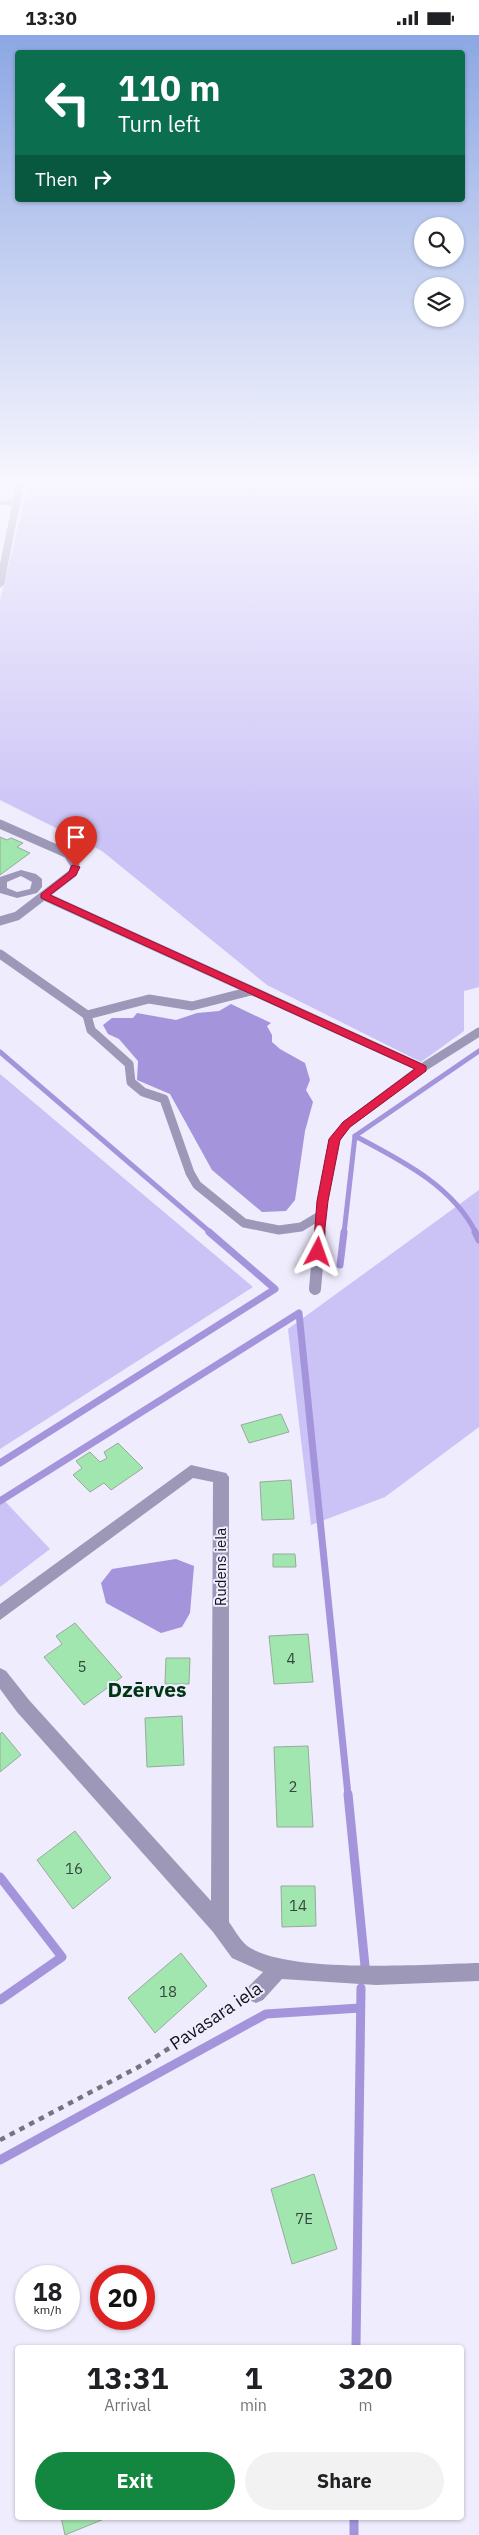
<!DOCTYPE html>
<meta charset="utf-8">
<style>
:root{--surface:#fff;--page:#f2f2f2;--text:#202124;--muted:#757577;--accent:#13873f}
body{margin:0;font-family:"IBM Plex Sans",sans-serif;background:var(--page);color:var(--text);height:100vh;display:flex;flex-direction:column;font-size:19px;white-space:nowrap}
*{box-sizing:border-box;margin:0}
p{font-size:16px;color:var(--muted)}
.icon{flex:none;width:28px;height:28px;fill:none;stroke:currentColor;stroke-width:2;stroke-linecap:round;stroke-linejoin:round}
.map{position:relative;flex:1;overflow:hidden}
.sheet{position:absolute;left:15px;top:2310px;width:449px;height:175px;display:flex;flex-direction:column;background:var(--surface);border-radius:5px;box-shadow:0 1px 4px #0004}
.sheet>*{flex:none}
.guide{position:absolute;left:15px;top:15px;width:450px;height:152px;border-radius:5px;box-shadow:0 1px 4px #0004;background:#0b6e4f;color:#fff;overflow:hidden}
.tools{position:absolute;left:414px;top:182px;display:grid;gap:10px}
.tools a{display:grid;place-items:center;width:50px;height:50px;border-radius:50%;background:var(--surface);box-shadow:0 1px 4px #0004;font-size:25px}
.speed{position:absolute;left:15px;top:2230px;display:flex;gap:10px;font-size:25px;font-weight:700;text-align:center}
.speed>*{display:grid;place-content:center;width:65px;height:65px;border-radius:50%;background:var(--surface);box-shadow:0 1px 4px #0004;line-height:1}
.speed small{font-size:12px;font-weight:400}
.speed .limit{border:8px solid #d22;background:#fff;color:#111}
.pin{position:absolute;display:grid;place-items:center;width:42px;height:42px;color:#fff;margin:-51px -21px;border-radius:50% 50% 50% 0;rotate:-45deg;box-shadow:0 0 5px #0007}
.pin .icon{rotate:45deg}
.me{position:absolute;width:55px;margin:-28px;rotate:4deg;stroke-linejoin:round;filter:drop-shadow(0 0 4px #0008)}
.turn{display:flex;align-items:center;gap:18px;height:105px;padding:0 20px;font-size:22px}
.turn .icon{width:65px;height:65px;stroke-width:2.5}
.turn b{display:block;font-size:35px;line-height:42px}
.then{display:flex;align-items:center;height:48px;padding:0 20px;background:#0003;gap:10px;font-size:19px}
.eta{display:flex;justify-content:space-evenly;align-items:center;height:85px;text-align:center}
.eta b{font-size:30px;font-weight:800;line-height:35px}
.action{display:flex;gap:10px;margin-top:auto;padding:10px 20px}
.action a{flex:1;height:58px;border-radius:30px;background:var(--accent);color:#fff;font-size:20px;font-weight:800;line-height:58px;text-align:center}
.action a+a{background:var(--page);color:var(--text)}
.status{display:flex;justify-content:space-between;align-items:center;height:35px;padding:0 25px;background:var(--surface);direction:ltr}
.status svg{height:14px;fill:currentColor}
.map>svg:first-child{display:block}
</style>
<div class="status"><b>13:30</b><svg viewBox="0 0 49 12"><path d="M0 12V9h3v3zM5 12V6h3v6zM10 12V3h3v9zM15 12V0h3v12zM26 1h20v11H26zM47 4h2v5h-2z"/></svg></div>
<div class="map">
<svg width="479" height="2500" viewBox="0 0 479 2500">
<rect width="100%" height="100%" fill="#efecfd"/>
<g fill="#cbc2f6">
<polygon points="29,448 479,448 479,952 464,956 464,996 421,1027 267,950 102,816 0,765 0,565"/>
<polygon points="0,1039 253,1252 0,1414"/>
<polygon points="479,1155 479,1392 385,1462 311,1490 288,1294"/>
<polygon points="0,1461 50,1514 0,1552"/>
</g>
<g fill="#a394db">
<polygon points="231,969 271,988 267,991 272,1000 272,1007 280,1014 305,1028 310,1045 306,1055 313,1067 305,1096 295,1165 286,1176 262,1177 212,1135 170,1059 137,1045 138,1026 119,1004 108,999 103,990 112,983 133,983 137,978 176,985 197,978 219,976"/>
<polygon points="176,1524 194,1531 190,1578 182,1592 161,1598 106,1568 101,1548 112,1534"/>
</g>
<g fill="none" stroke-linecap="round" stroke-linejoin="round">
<g stroke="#a394db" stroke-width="5">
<polyline points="0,1017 211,1198"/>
<path d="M355 1101C400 1125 452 1150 476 1198"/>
<polyline points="344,1198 355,1101 479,1016"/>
</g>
<g stroke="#a394db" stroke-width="7">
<polyline points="475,1197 479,1205"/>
<polyline points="340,1230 344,1197"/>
<polyline points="0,1428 275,1254 209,1197"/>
<polyline points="0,1466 299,1278 348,1760"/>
</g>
<g stroke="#a394db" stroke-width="9">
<polyline points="348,1759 365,1931"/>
<polyline points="0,1842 62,1922 0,1965"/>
<polyline points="0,2125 266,1979 360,1973"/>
<polyline points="356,2312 361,1953"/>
<polyline points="354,2482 354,2500"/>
</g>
</g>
<g fill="#a1e6af" stroke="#98aa9b">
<polygon points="0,802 7,805 11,803 23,808 17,812 30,818 0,840"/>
<polygon points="281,1379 289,1397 249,1408 241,1390"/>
<polygon points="118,1408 143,1433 111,1455 104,1448 90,1457 73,1440 82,1433 76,1426 90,1417 100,1427 107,1423 104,1417"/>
<polygon points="291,1445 294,1484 262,1485 260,1447"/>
<polygon points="273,1519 295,1519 296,1532 273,1532"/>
<polygon points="75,1588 122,1642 84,1670 44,1622 62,1609 56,1601"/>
<polygon points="308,1599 313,1647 274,1649 269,1601"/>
<polygon points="166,1623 190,1623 189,1649 165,1649"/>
<polygon points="182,1681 184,1730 147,1732 145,1683"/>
<polygon points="2,1697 21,1720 0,1737 0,1699"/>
<polygon points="308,1711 313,1792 277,1792 274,1712"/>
<polygon points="75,1796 111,1843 73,1874 37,1825"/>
<polygon points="281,1851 315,1851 316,1891 282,1892"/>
<polygon points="181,1918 207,1951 155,1998 128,1963"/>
<polygon points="314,2139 337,2214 292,2229 271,2154"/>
<polygon points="61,2482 109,2482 65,2500"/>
</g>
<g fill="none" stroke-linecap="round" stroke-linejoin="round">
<polyline stroke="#767480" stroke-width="4.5" stroke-dasharray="5.5 5.5" stroke-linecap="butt" points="0,2105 146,2028 240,1968"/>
<g stroke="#9d98b7" stroke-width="9">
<polyline points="0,789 68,819 75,830 73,838 17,881 0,886"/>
<polyline points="44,861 422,1033"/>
<polyline points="0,919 87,980 149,964 192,971 251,956"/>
<polyline points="87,980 91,995 129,1029 131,1047 143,1057 164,1064 190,1138 197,1150 244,1188 279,1195 301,1192 321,1180"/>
<polyline points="319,1198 322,1166 335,1105 346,1090 422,1033 479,997"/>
</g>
<polyline stroke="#9d98b7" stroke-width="12" points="315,1254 320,1197"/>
<g fill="#9d98b7" fill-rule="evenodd">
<polygon points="16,448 24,448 4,550 0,553 0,529 12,470 0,470 0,466 13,465"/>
<path d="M21 835 36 839 42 844V852L37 858 17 863 0 858V842ZM21 841 32 847 30 854 17 857 7 853V847Z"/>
<path d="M191 1430 226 1438 229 1442V1887C234 1894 239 1903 245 1909 280 1940 430 1929 479 1928V1946L376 1950 282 1944 263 1965 256 1968 249 1965 246 1958 249 1951 263 1937 232 1923 213 1897 17 1677 0 1654V1633L6 1636 29 1665 211 1866 213 1447 193 1443 0 1585V1569Z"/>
</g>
</g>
<linearGradient id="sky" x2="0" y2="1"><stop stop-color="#8ca7e3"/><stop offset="0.56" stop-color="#f8f6fe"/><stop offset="1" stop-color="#f8f6fe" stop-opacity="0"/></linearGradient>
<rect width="479" height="798" fill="url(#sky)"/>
<polygon fill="#e11d48" stroke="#92132f" points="72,830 80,832 76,840 50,860 426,1031 426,1036 350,1092 340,1105 328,1166 322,1220 314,1220 313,1217 317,1166 329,1104 343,1087 415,1034 41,863 41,859 69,837"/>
<g text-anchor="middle" stroke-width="4" stroke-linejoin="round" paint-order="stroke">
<g font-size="15" fill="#121118" stroke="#efecfd">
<text transform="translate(221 1532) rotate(-90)" y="5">Rudens iela</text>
</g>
<g font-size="15" fill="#36463e">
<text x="291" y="1629">4</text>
<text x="82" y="1637">5</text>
<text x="293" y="1757">2</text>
<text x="74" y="1839">16</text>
<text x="298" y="1876">14</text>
<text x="168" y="1962">18</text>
<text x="304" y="2189">7E</text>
</g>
<g font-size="18" fill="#121118" stroke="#efecfd">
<text transform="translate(216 1981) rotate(-34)" y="6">Pavasara iela</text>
</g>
<g font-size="21" font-weight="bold" fill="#003513" stroke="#efecfd">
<text x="147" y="1662">Dzērves</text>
</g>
</g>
</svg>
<div class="tools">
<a><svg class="icon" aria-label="search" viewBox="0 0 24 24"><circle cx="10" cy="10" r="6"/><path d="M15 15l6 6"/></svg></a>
<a><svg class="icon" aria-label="layers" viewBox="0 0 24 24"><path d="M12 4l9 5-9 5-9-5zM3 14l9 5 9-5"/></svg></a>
</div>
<div class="speed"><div>18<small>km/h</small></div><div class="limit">20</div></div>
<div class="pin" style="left:76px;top:832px;background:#d93025"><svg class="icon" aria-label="arrive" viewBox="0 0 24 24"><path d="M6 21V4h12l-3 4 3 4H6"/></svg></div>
<svg class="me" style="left:318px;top:1217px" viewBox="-20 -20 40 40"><path d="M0-17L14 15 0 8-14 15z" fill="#e11d48" stroke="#fff" stroke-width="4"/></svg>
<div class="guide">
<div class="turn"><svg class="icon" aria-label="left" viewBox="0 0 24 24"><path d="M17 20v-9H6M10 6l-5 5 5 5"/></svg><div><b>110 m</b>Turn left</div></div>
<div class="then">Then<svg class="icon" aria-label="right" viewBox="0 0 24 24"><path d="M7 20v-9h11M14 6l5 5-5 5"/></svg></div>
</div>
<section class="sheet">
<div class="eta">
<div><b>13:31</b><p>Arrival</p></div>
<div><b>1</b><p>min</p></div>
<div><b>320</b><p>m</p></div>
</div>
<div class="action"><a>Exit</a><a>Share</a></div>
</section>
</div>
